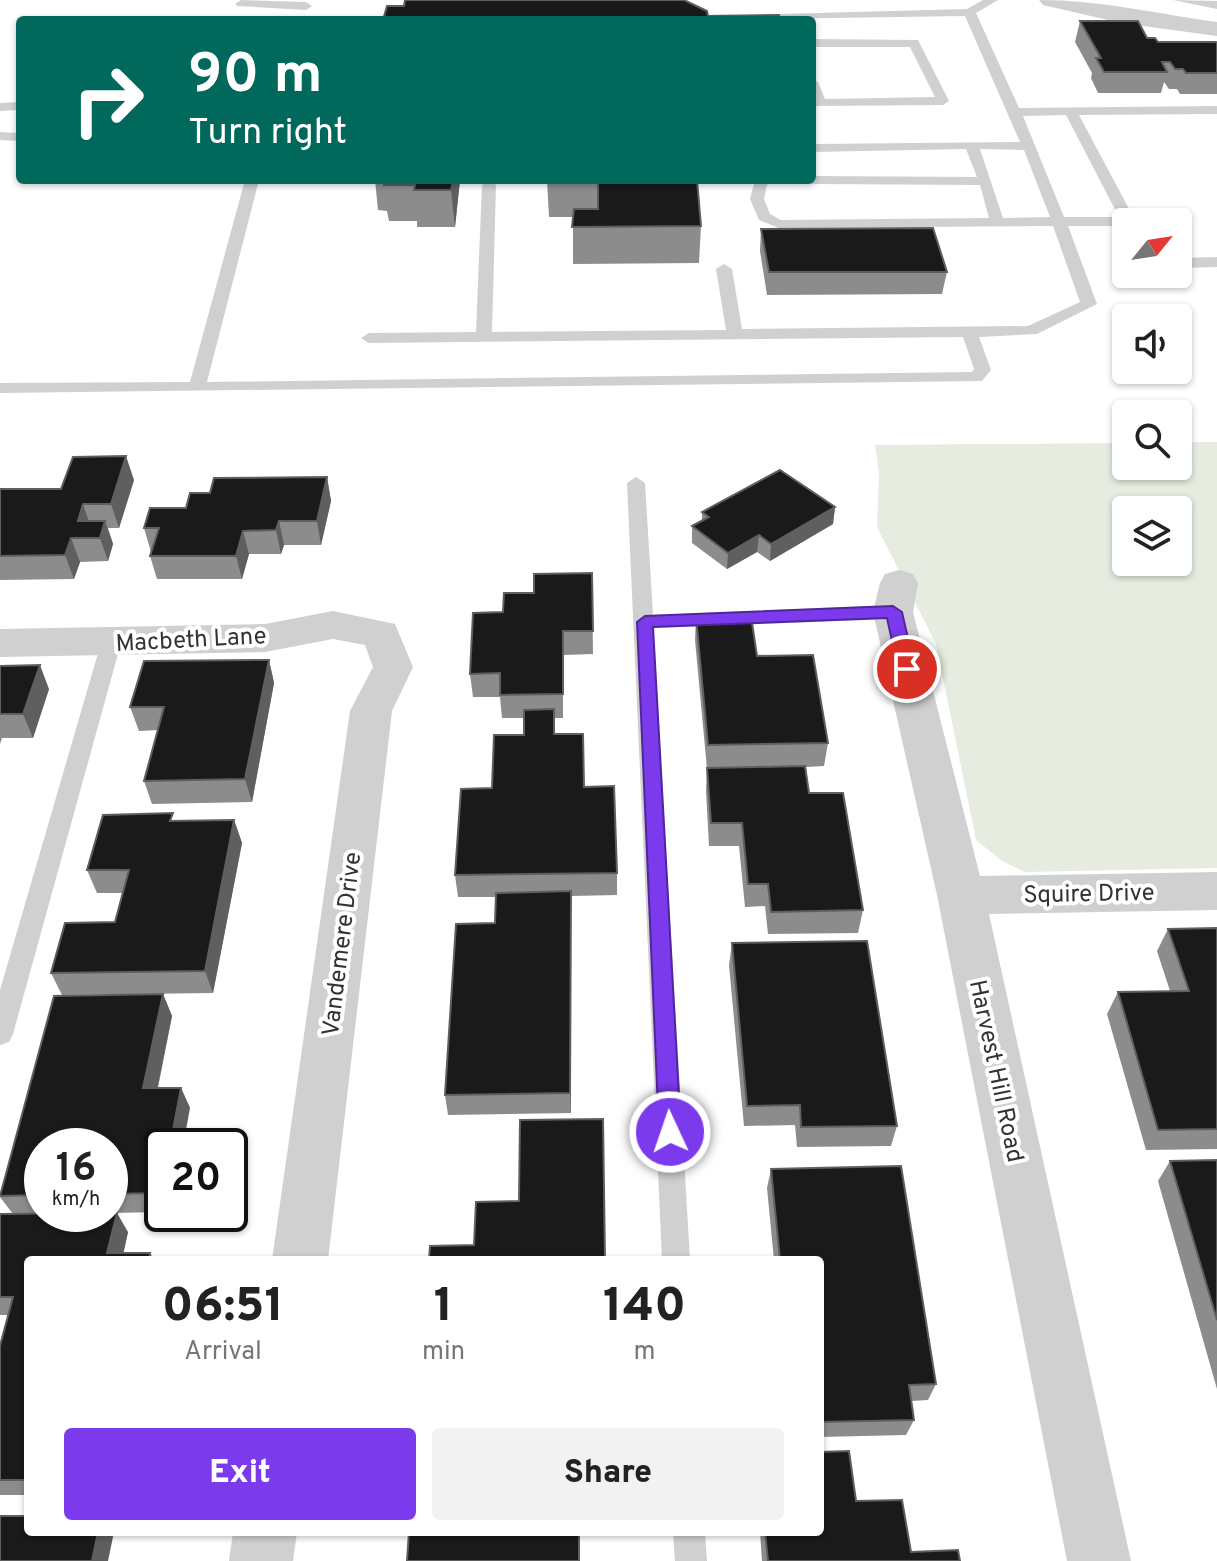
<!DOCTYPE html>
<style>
:root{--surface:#fff;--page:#f2f2f2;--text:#222;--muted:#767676;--accent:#7c3aed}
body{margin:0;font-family:Overpass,sans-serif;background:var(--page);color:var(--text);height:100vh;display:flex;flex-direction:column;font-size:30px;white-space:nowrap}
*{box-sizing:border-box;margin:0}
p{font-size:26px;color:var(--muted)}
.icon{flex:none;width:44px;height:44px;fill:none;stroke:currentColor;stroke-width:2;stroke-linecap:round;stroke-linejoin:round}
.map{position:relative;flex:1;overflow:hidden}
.sheet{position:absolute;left:24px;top:1256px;width:800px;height:280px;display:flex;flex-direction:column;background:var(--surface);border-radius:8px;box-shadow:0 2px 6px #0004}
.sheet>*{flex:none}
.banner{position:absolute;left:16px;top:16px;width:800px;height:168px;border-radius:8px;box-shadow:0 2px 6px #0004;background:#00695c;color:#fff;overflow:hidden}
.needle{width:52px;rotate:60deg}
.tools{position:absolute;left:1112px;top:208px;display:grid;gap:16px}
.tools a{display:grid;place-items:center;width:80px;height:80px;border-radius:8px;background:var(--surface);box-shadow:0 2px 6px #0004;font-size:40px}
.speed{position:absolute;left:24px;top:1128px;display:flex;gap:16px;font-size:40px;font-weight:700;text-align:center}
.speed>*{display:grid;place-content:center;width:104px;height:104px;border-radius:50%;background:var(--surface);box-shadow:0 2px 6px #0004;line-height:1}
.speed small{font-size:20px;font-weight:400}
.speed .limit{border:4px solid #111;border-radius:12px;background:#fff;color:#111}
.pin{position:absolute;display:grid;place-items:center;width:68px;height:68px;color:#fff;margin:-34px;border:4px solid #fff;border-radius:50%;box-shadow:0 2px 8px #0007}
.me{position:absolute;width:88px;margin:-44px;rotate:357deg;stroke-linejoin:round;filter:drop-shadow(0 0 6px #0008)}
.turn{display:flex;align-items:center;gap:28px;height:168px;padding:0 40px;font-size:36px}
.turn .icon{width:104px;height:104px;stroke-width:2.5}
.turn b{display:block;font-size:56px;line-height:68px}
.eta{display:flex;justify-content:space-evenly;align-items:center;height:136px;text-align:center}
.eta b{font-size:48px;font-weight:800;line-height:56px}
.primary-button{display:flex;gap:16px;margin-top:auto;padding:16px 40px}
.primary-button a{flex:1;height:92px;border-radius:8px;background:var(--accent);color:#fff;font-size:32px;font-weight:800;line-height:92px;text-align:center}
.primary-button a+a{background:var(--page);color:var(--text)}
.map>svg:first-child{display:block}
</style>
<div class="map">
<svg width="1217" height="1561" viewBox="0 0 1217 1561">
<rect width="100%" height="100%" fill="#fff"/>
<path fill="#e6ecdf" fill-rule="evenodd" d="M1178 442H1217V868L1025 872 1002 861 976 840 936 644 877 527 879 473 875 445 1126 443V466H1178ZM1126 510H1178V562H1126Z"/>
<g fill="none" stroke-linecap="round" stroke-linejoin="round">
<g fill="#d0d0d0" fill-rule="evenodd">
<polygon points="241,0 306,2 312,6 306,10 237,6 235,4"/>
<path d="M983 0H998L976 13 1019 108 1217 106V114L1079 115 1136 222H1126V226H1068L1097 304 1037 334 979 337 991 370 982 381 0 393V383L190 382 245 180H259L207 382 972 372 974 369 963 337 369 343 361 338 369 333 476 332 482 185 489 181 496 185 492 332 726 330 716 269 724 264 732 269 742 329 1028 326 1080 302 1053 226 779 228 759 220 750 199 755 180H776L767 185 764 199 770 214 781 220 989 218 980 185 812 184 805 180H812V176L977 177 966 149 812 152V144L1020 142 965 16 702 20 708 16 967 9ZM1066 115 1119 217H1064L1023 116ZM980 149 1024 150 1050 217 1003 218Z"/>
<polygon points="1173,0 1217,1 1217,9"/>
<polygon points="812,39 918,40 949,101 943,105 815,106 812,99 812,78 818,82 825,99 935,97 910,47 812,47"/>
<polygon points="20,102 20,110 0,111 0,103"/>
<polygon points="0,132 20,133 20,141 0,140"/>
<polygon points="1217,257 1217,267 1178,268 1178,258"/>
<polygon points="636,477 645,483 653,615 893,605 903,612 893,619 653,628 690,1260 662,1260 627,483"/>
<polygon points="111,636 121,643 13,1034 9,1042 0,1045 0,990 101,643"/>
<polygon points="673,1532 705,1532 707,1561 675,1561"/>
</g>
<g fill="#d0d0d0" fill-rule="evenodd">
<path d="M1039 0C1099 0 1158 14 1217 22V36L1121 23 1043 5Z"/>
<polygon points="899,570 913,574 918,583 913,612 980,876 1217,872 1217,910 989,914 1131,1561 1067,1561 937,895 873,612 880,583 885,574"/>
<polygon points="333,611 395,624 413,667 392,711 328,1260 272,1260 350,711 373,667 365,645 333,639 265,652 0,657 0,629 265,624"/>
<polygon points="233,1532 297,1532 293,1561 229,1561"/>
</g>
</g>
<g fill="#8c8c8c">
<polygon points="1080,21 1147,38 1158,42 1217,44 1217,94 1180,94 1177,89 1169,89 1164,82 1161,93 1098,93 1091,78 1092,73 1075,42"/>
<polygon points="375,180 460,180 455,227 417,227 417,221 389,221 387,211 378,210"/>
<polygon points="547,180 697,180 701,226 699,263 573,264 573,217 549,217"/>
<polygon points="761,229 947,272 942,294 767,295 760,251"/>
<polygon points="327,477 331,501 321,545 284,545 281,554 249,554 242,579 157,579 150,556 151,552 144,528 186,508 210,493"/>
<polygon points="134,480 119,528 108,528 113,544 108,561 80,562 74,579 0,580 0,489 61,489"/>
<polygon points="835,507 833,524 770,561 757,552 727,569 692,543 692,526 702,521 702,512"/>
<polygon points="592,573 593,654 563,655 563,718 554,718 555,734 584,787 617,873 617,895 571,896 571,1113 448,1115 445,1095 495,923 496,897 458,897 455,875 492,788 524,735 524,718 502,718 500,697 473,697 470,674 534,593"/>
<polygon points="696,617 757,656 828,743 824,766 806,767 809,793 863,910 858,933 768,934 765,906 745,907 739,846 709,846 706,791 707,769 695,640"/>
<polygon points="269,660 274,683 252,802 152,804 144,781 158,730 139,731 130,707"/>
<polygon points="0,666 49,689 33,738 2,738 0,744"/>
<polygon points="234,820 242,843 213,993 62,995 51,973 115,922 123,893 97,893 87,870 176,821"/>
<polygon points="1217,928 1217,1149 1146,1150 1107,1014 1118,992 1170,991 1157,951 1168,929"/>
<polygon points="732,943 897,1126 891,1146 797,1147 795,1125 744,1126 729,965"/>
<polygon points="163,994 172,1016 158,1088 181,1088 190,1108 162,1146 162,1212 110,1213 110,1146 42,1146 42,1214 128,1232 123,1253 150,1253 155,1260 28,1260 28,1495 0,1495 0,1346 8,1315 0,1315 0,1214 13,1214 0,1197 0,1193"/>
<polygon points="1217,1160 1217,1389 1158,1181 1170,1161"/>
<polygon points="771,1169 936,1384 928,1400 911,1401 914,1420 906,1435 820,1437 820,1260 774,1260 767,1188"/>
<polygon points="856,1501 911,1552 960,1561 762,1561 760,1532 820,1532"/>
</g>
<g fill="#5f5f5f">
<polygon points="453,180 460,180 455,227 451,190"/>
<polygon points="126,456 134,480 119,528 111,504"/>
<polygon points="327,477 331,501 321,545 317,521"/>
<polygon points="83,504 91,528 78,521"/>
<polygon points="835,507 833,524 770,561 771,544"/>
<polygon points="105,521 113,544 108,561 100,538"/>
<polygon points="279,521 284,545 281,554 276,530"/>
<polygon points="243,531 249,554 242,579 236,556"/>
<polygon points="759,535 757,552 727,569 728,553"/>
<polygon points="71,538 80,562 74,579 65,555"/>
<polygon points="269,660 274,683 252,802 245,779"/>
<polygon points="40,665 49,689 33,738 23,714"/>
<polygon points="234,820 242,843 213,993 205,971"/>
<polygon points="571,891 571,1113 570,1093"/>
<polygon points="163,994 172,1016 153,1109 143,1088"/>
<polygon points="181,1088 190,1108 183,1146 170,1146"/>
<polygon points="117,1213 128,1232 122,1260 107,1253"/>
<polygon points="98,1532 114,1532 108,1561 92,1561"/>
</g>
<g fill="#1a1a1a" stroke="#5f5f5f" stroke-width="2">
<polygon points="405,0 684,0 707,11 708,16 779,15 780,20 383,20 387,6 404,6"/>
<polygon points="1080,21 1138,21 1147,38 1155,38 1158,42 1216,42 1217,44 1217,73 1186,73 1183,69 1175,69 1170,62 1162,62 1167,72 1104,72 1096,58 1101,58"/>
<polygon points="385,180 453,180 451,190 414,190 415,185 384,185"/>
<polygon points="547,180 697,180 701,226 572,227 574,209 598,209 598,180"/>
<polygon points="933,228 947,272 769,272 761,229"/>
<polygon points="126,456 111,504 83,504 78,521 105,521 100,538 71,538 65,555 0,556 0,489 61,489 73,457"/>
<polygon points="780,470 835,507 771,544 759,535 728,553 692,526 709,517 702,512"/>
<polygon points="327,477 317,521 279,521 276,530 243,531 236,556 150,556 159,528 144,528 150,508 186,508 190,493 210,493 214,478"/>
<polygon points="592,573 593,631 563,631 563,694 500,695 500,673 470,674 473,613 503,612 504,593 534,593 534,574"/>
<polygon points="751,616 757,656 813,655 828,743 708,745 696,617"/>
<polygon points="269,660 245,779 144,781 164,707 130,707 144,661"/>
<polygon points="40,665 23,714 0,714 0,666"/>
<polygon points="554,709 554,734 583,734 584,787 614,786 617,873 455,875 461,789 492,788 494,735 524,735 524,710"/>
<polygon points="805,766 809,793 843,793 863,910 771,912 768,884 748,884 742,823 711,823 707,768"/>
<polygon points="173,813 170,821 234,820 205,971 51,973 65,923 115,922 129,870 87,870 103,815"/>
<polygon points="571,891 570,1093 445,1095 456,924 495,923 496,893"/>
<polygon points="1217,928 1217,1129 1158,1130 1118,992 1189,991 1168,929"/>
<polygon points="867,941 897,1126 801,1127 800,1105 747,1106 732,943"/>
<polygon points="163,994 143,1088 181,1088 170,1146 162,1146 161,1193 110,1194 110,1146 42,1146 42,1195 0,1196 54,996"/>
<polygon points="603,1119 605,1260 429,1260 430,1246 474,1245 476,1202 519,1201 520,1120"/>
<polygon points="1217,1160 1217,1320 1170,1161"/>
<polygon points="901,1166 936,1384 909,1385 914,1420 820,1422 820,1260 780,1260 771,1169"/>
<polygon points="110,1213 117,1213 107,1253 150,1253 149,1260 28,1260 28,1480 0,1480 0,1346 13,1297 0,1297 0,1214"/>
<polygon points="849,1451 856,1501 902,1500 911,1552 958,1550 960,1561 768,1561 765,1532 820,1532 820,1452"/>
<polygon points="0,1516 28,1516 28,1532 98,1532 92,1561 0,1561"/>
<polygon points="409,1532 579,1532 579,1561 407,1561"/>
</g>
<polygon fill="#7c3aed" stroke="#51269a" stroke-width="2" points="893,606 902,612 915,669 907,675 898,669 887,618 653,627 681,1132 678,1140 670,1142 662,1140 659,1132 637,622 645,616"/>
<g text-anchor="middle" stroke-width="8" stroke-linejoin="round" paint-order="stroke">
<g font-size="24" fill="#333" stroke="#fff">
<text transform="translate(191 639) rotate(-3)" y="8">Macbeth Lane</text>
<text transform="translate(1089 893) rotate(-1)" y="8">Squire Drive</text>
<text transform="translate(341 944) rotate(-83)" y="8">Vandemere Drive</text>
<text transform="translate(997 1071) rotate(78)" y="8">Harvest Hill Road</text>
</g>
</g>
</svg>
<div class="tools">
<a><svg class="needle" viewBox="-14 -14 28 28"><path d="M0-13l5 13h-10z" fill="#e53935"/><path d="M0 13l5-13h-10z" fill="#767676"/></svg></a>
<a><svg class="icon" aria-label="sound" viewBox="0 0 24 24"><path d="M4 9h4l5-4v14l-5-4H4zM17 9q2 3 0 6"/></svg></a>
<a><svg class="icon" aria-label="search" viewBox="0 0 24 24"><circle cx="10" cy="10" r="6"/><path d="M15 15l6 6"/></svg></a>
<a><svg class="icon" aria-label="layers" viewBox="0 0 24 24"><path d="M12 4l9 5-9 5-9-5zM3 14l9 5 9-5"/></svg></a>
</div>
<div class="speed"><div>16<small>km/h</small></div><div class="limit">20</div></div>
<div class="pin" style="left:907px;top:669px;background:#d93025"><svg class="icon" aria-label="arrive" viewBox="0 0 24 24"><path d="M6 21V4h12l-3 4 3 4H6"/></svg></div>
<svg class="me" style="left:670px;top:1132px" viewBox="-20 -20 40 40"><circle r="17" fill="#7c3aed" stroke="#fff" stroke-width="3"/><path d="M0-11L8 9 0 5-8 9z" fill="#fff"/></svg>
<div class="banner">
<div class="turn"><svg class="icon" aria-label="right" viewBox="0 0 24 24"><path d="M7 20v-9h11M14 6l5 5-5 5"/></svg><div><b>90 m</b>Turn right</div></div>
</div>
<section class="sheet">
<div class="eta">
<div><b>06:51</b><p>Arrival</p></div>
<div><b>1</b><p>min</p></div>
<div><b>140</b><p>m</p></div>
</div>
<div class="primary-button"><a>Exit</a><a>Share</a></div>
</section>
</div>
